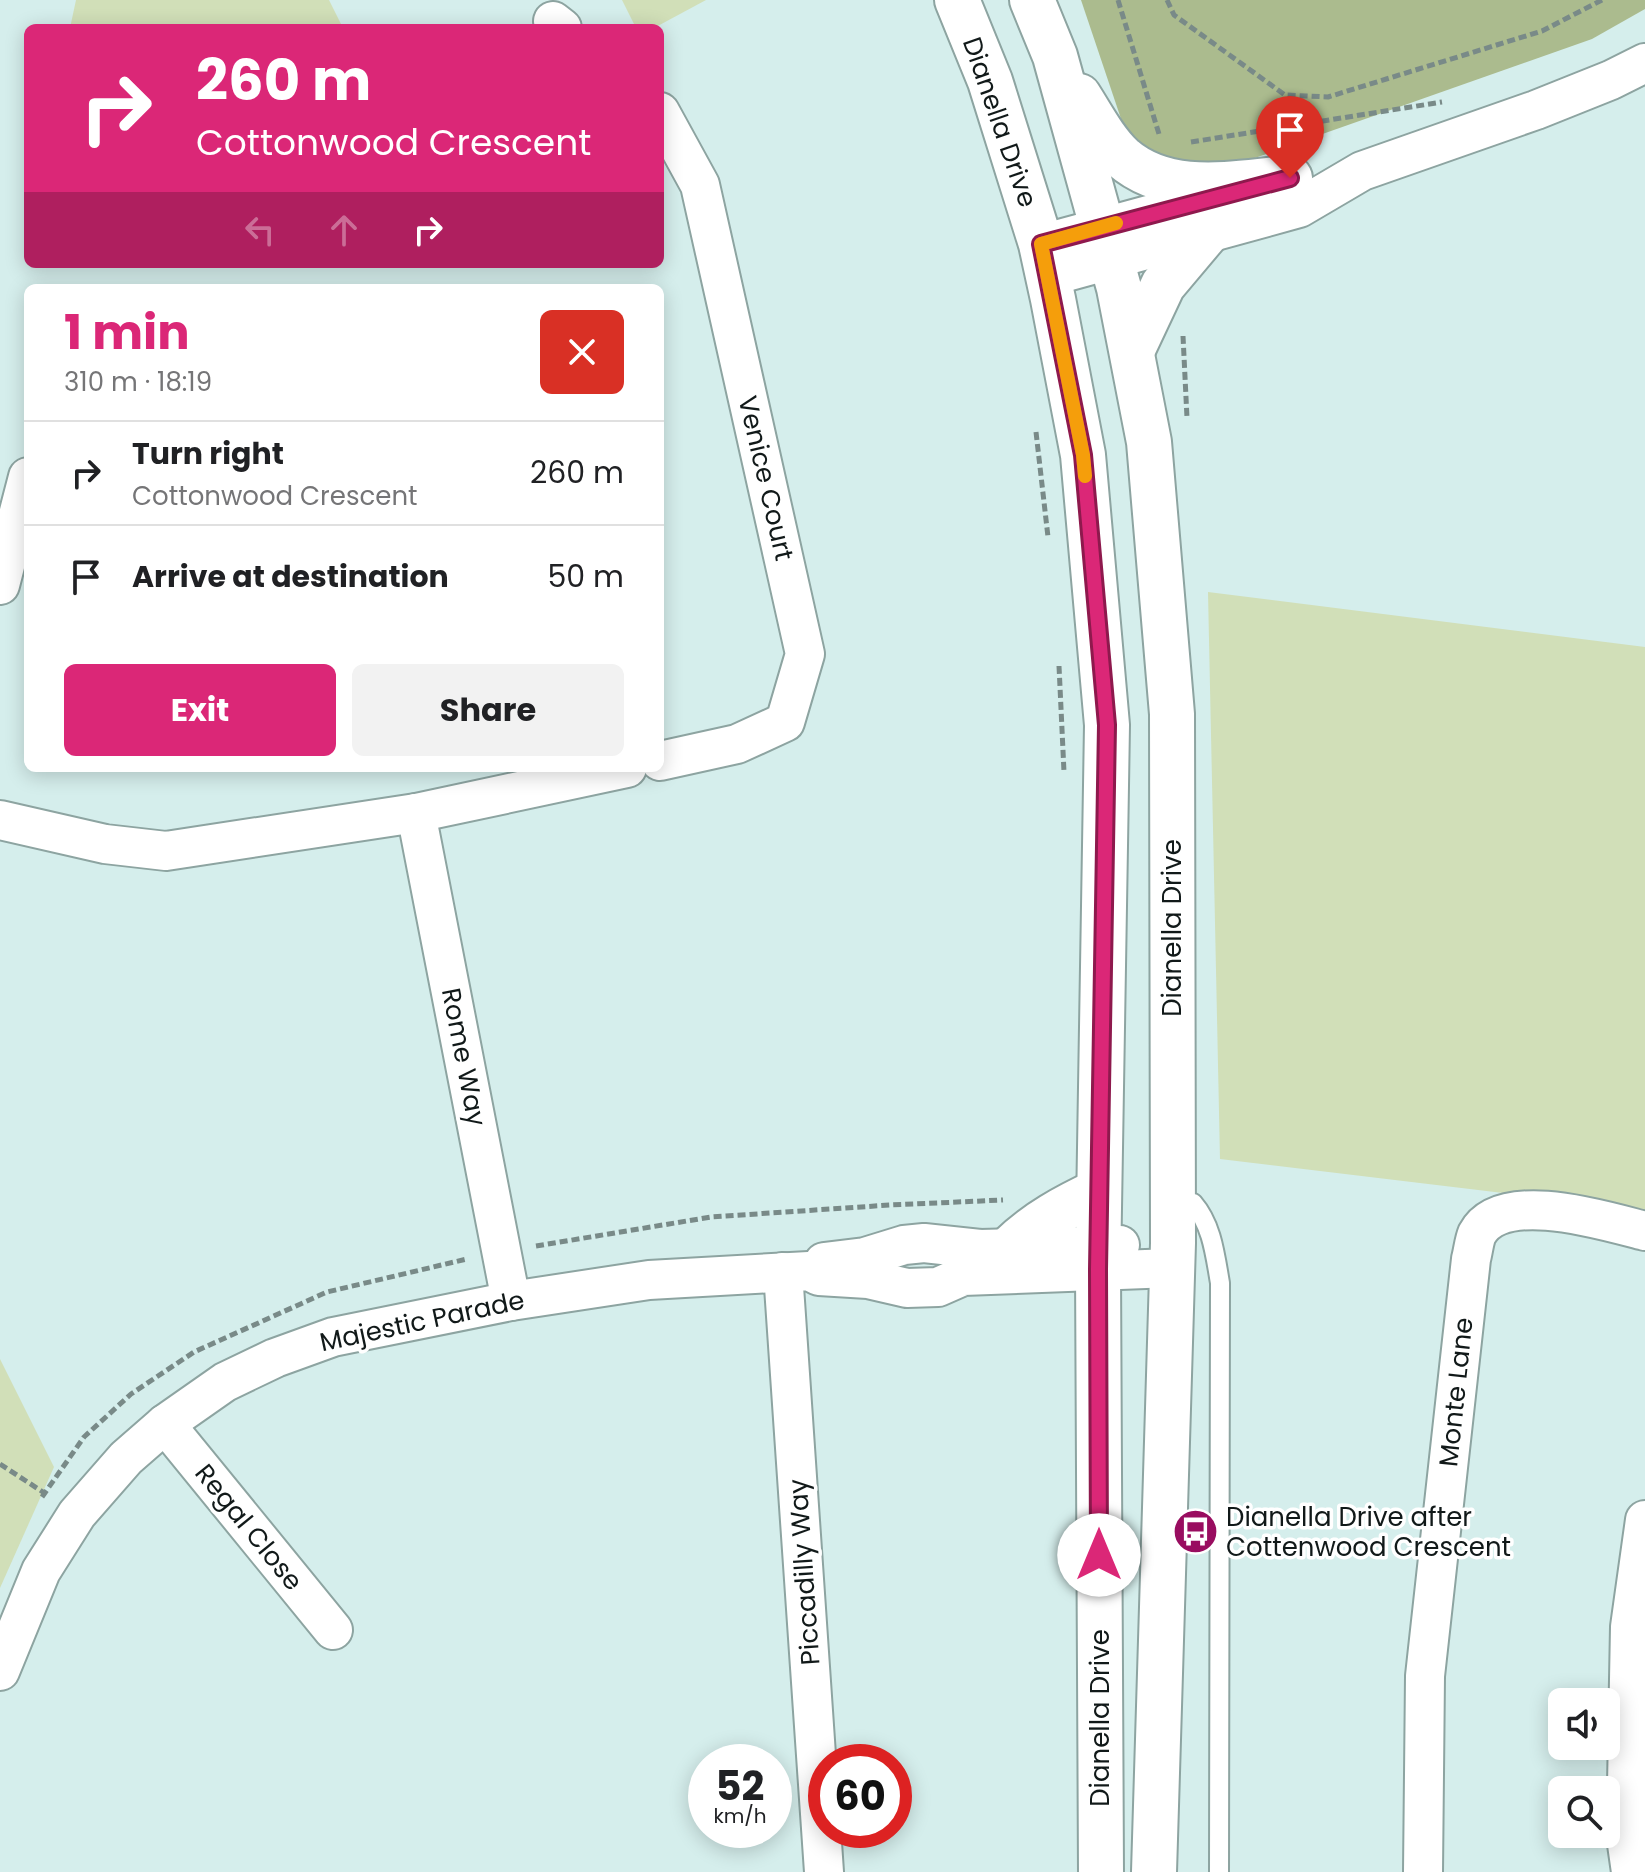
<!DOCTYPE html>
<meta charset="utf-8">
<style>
:root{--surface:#fff;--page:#f2f2f2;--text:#202124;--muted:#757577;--line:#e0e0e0;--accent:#db2777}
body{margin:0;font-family:Poppins,sans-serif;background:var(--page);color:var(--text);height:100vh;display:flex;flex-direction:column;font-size:30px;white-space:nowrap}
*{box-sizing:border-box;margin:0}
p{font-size:26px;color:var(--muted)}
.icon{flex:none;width:44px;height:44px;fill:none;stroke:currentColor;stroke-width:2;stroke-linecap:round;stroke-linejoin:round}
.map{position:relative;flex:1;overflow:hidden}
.sheet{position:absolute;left:24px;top:284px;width:640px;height:488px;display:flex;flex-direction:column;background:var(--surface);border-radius:12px;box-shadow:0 4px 20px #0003}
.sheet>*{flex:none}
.top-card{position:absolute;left:24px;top:24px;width:640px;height:244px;border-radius:12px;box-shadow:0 4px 20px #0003;background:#db2777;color:#fff;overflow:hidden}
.tools{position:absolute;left:1548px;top:1688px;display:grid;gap:16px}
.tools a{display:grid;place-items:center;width:72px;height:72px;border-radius:12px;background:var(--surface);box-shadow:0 4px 20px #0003;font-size:40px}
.speed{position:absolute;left:688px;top:1744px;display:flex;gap:16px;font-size:40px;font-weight:700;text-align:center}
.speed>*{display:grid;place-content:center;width:104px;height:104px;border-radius:50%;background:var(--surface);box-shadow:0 4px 20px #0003;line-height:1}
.speed small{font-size:20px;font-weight:400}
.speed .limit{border:12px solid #d22;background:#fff;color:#111}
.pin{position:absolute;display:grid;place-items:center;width:68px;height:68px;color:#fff;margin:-82px -34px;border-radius:50% 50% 50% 0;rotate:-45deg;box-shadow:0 0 8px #0007}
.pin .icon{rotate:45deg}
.me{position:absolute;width:88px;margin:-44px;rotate:0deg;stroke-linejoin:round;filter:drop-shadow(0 0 6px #0008)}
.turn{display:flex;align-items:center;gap:28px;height:168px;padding:0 40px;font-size:36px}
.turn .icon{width:104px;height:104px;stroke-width:2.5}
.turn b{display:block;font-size:56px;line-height:68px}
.lanes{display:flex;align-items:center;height:76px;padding:0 40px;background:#0003;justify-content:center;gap:40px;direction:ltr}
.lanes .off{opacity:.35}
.round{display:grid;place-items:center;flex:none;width:84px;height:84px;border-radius:12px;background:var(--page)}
.head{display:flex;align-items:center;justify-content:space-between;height:136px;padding:0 40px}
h1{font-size:48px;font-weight:700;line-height:60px;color:var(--accent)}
.primary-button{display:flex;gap:16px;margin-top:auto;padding:16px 40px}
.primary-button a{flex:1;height:92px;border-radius:12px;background:var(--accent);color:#fff;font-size:32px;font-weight:700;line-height:92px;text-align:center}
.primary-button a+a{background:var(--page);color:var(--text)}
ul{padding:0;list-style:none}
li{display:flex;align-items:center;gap:24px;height:104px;padding:0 40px;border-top:2px solid var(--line)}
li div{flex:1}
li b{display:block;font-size:30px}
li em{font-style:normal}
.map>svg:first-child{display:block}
</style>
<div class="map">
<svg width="1645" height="1872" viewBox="0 0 1645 1872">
<rect width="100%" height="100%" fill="#d5eeec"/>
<g fill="#d1dfb8">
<polygon points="76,0 329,0 343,28 70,28"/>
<polygon points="622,0 706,0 654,28 636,28"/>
<polygon points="1208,592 1645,647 1645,1210 1220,1159"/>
<polygon points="0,1359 54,1467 0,1588"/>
</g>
<polygon fill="#abbb8e" points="1081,0 1645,0 1645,9 1592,39 1147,196"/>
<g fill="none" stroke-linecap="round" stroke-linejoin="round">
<defs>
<path id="lane" d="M1172 1203H1193C1212 1225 1215 1254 1220 1283L1219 1872"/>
<g id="street">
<polyline points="553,21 562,28"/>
<polyline points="660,112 700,185 805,654 785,722 737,744 660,761"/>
<polyline points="1041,244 1233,192"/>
<polyline points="1048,277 1299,208 1362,171 1536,110 1611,80 1645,63"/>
<polyline points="0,585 28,477"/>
<polyline points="416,813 511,1301"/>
<polyline points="0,820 105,844 166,851 416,813 627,768"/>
<polyline points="824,1262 865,1257 904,1245 924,1243 980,1249 1120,1245"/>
<polyline points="783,1272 824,1872"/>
<polyline points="165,1424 333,1630"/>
<polyline points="0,1671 41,1571 77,1514 126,1458 165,1424 225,1382 275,1358 333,1337 511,1301 649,1280 809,1271 819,1276 868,1279 907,1288 938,1287 963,1276 1172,1268"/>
<path d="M1423 1872 1425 1676 1471 1259C1473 1252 1474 1241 1477 1234 1502 1188 1606 1221 1645 1231"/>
<polyline points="1631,1872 1626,1837 1630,1627 1645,1520"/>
</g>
<g id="primary">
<polyline points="957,0 990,81 1041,244 1053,299 1083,455 1107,725 1098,1269 1101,1872"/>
<polyline points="1032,0 1055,56 1119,288 1149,442 1172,714 1173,1243 1154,1872"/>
<path d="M1079 96C1092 116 1104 140 1122 157 1169 198 1235 182 1290 178"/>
<polyline points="1132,351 1163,285 1206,234"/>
<path d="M1010 1248C1035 1223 1067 1206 1099 1191"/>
</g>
</defs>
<use href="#lane" stroke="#8da4a1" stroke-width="22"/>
<use href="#street" stroke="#8da4a1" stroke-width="42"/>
<use href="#primary" stroke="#8da4a1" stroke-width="48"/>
<g stroke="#798a88" stroke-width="5" stroke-dasharray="8 4" stroke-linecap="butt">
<polyline points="1118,0 1159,134"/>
<polyline points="1167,0 1174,15 1285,95 1328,97 1542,31 1602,0"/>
<polyline points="1191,142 1442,102"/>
<polyline points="1183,336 1187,418"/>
<polyline points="1036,432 1048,537"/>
<polyline points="1059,666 1064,772"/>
<polyline points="536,1246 711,1217 890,1205 1003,1200"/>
<polyline points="0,1464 46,1494"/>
<polyline points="42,1497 84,1437 131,1394 194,1352 327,1292 467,1259"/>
</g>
<use href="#lane" stroke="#fff" stroke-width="18"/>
<use href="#street" stroke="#fff" stroke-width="38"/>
<use href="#primary" stroke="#fff" stroke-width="44"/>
</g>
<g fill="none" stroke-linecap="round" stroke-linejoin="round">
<defs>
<polyline id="route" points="1099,1555 1098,1269 1107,725 1083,455 1041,244 1290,178"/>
</defs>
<use href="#route" stroke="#8e194d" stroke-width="20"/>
<use href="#route" stroke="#db2777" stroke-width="14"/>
<polyline stroke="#f59e0b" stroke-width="14" points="1085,476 1083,455 1041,244 1116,223"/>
</g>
<defs>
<symbol id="bus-disc" viewBox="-11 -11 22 22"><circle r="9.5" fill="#990d60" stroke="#fff"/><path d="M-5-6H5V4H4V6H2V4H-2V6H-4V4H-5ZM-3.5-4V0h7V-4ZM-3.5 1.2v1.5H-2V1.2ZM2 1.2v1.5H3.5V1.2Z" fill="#fff"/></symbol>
</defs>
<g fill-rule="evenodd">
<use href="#bus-disc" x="1170" y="1506" width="51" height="51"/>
</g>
<g text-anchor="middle" stroke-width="7" stroke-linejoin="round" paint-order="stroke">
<g font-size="26" fill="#111919" stroke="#fff">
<text transform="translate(1000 122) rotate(71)" y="9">Dianella Drive</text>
<text transform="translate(766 478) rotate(77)" y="9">Venice Court</text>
<text transform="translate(1172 928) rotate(-90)" y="9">Dianella Drive</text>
<text transform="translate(464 1057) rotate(79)" y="9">Rome Way</text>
<text transform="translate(422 1321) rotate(-12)" y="9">Majestic Parade</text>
<text transform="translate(1456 1392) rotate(-84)" y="9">Monte Lane</text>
<text transform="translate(249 1527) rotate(51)" y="9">Regal Close</text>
<text transform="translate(804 1572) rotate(-94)" y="9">Piccadilly Way</text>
<text transform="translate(1100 1718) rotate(-90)" y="9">Dianella Drive</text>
</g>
<g font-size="26" fill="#111919" stroke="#fff" text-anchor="start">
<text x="1226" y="1526">Dianella Drive after<tspan x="1226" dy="30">Cottenwood Crescent</tspan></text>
</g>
</g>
</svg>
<div class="tools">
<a><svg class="icon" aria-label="sound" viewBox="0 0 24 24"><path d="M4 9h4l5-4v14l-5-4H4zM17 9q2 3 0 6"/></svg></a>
<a><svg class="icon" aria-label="search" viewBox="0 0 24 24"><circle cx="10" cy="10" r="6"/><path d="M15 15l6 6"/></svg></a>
</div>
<div class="speed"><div>52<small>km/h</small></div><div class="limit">60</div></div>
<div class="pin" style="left:1290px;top:178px;background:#d93025"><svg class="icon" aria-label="arrive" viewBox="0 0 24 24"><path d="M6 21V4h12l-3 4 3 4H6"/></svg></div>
<svg class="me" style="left:1099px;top:1555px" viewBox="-20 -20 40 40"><circle r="19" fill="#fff"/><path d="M0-13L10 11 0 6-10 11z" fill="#db2777"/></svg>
<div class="top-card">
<div class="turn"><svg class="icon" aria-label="right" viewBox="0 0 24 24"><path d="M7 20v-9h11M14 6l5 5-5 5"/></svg><div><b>260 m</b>Cottonwood Crescent</div></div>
<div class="lanes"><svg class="icon off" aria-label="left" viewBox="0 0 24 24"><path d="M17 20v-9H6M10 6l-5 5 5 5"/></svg><svg class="icon off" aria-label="ahead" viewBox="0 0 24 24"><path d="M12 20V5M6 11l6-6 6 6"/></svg><svg class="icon" aria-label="right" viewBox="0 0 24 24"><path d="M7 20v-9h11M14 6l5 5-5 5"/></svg></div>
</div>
<section class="sheet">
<div class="head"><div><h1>1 min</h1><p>310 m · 18:19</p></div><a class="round" style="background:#d93025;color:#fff"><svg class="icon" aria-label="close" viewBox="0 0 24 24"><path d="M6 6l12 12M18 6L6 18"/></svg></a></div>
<ul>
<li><svg class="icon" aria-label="right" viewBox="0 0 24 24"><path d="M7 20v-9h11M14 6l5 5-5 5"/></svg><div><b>Turn right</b><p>Cottonwood Crescent</p></div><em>260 m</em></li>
<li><svg class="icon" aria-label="arrive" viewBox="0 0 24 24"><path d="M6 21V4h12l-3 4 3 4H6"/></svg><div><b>Arrive at destination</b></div><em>50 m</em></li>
</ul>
<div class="primary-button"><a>Exit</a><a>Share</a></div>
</section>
</div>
